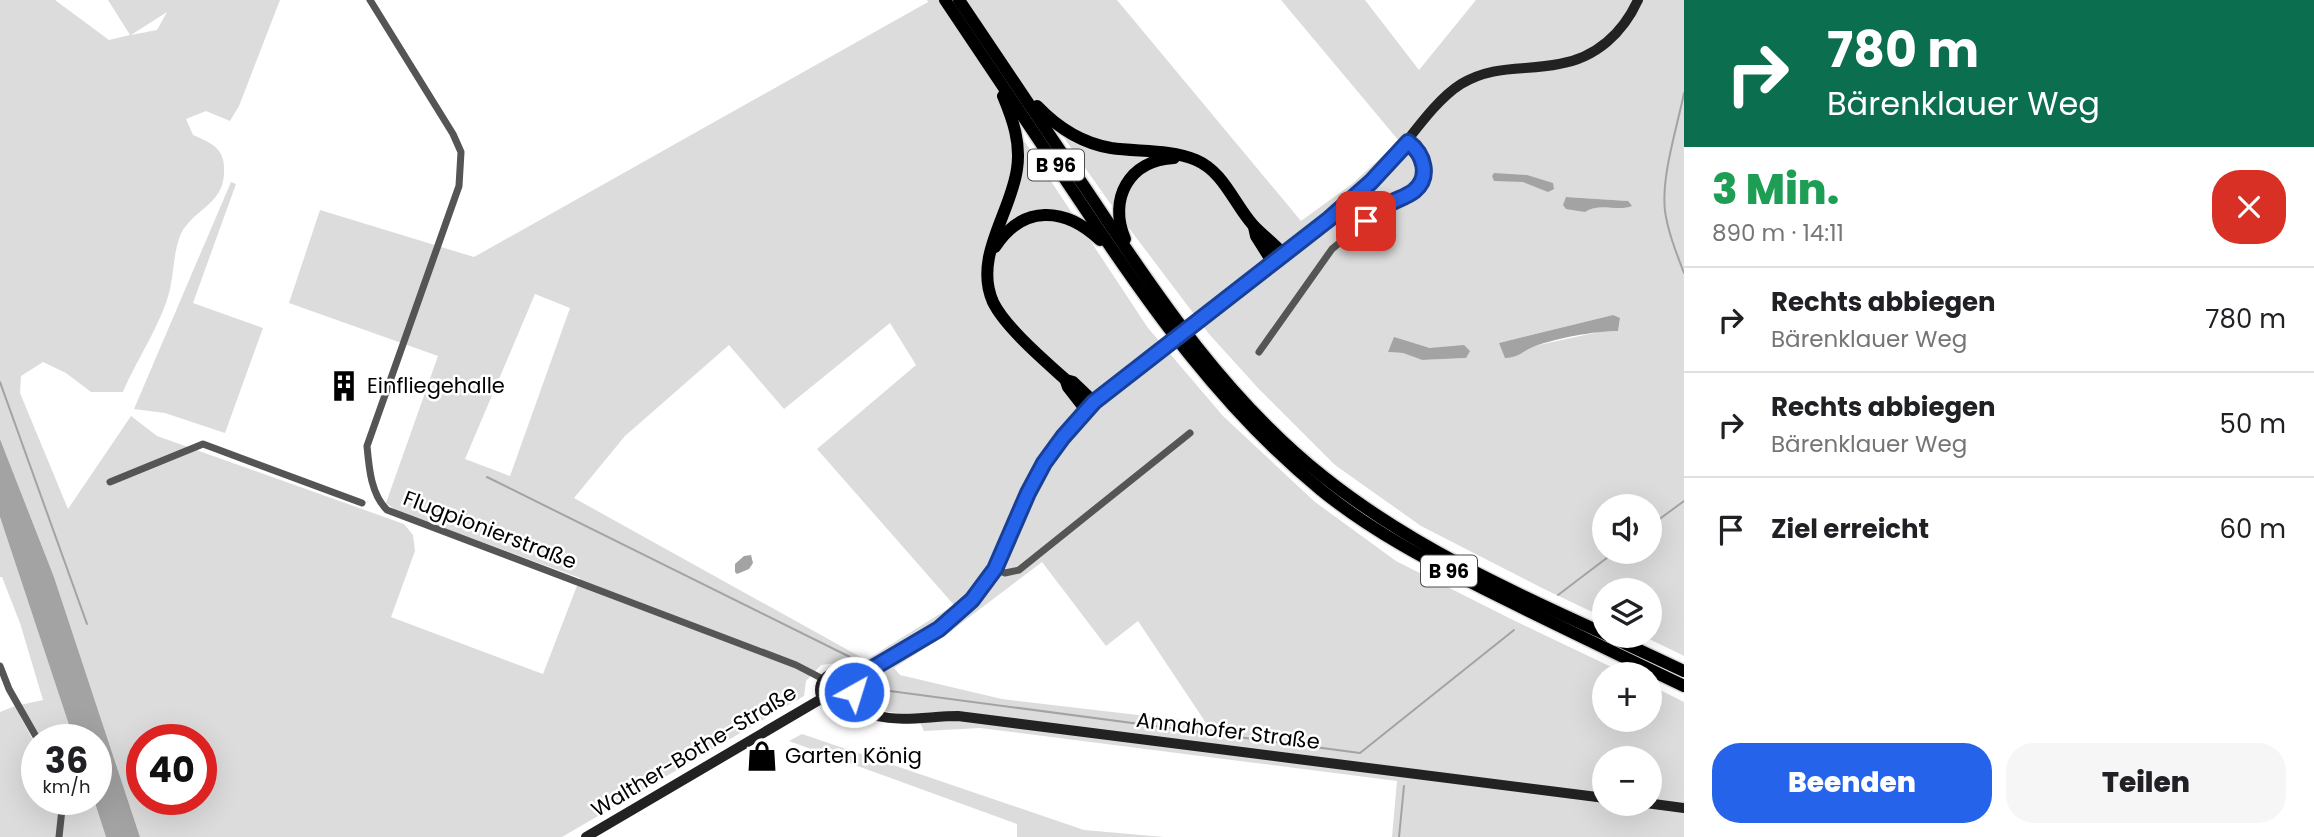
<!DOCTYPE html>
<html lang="de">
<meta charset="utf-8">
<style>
:root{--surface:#fff;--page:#f6f6f6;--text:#202124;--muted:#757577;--line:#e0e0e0;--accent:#2563eb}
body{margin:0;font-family:Poppins,sans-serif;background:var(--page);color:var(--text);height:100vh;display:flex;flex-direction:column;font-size:26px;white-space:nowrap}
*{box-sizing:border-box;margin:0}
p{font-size:23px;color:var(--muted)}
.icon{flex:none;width:38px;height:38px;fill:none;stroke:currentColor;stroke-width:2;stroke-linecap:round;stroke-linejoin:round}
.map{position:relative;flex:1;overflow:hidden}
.details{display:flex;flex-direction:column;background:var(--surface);width:630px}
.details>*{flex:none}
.hud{background:#0b6e4f;color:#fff;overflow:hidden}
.controls{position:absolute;left:1592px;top:494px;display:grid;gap:14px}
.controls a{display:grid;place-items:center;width:70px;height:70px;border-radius:50%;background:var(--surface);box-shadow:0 7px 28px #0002;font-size:35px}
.speed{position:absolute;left:21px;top:724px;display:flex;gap:14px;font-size:35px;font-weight:700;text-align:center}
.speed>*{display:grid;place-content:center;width:91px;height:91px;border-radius:50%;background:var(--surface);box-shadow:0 7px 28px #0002;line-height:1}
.speed small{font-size:18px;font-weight:400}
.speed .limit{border:10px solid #d22;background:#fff;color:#111}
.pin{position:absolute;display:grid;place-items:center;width:60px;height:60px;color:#fff;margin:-30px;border-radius:14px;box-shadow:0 4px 10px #0006}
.me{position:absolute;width:77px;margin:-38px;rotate:39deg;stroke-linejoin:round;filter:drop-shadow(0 0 5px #0008)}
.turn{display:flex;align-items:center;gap:24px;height:147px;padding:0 28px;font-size:32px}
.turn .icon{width:91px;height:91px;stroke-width:2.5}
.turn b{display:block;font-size:49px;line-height:60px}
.round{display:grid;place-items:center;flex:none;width:74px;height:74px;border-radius:28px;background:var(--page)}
.head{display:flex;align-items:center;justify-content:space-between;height:119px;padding:0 28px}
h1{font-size:42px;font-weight:800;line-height:52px;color:#1e9e55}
.action{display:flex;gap:14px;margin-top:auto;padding:14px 28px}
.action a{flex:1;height:80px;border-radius:28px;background:var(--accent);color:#fff;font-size:28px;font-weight:800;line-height:80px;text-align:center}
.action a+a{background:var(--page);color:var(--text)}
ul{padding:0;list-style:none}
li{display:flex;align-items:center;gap:21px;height:105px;padding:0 28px;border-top:2px solid var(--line)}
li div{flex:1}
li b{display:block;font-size:26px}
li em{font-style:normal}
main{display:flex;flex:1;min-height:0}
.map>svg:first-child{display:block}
</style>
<main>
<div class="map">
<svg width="1684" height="837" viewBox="0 0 1684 837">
<rect width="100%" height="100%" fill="#fff"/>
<g fill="#dcdcdc" fill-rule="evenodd">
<path d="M0 0H55L109 40 130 35 108 0H280L239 106 230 121 206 111 186 119 193 135C209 142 223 147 224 166 226 201 203 204 185 227 174 241 174 272 170 289 163 321 136 361 123 392H91L66 373 43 362 21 376 20 393 68 509 131 416 157 436 404 524 413 535 415 551 391 617 543 674 580 578 397 511 386 503 438 356 289 303 320 210 474 257 928 2 927 0H1117L1301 221 1352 184 1399 141 1281 0H1365L1419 70 1476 0H1684V656L1641 635H1650V590H1605V618L1544 589 1421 526 1335 465 1258 388 1209 334 1107 199 1067 142 1042 100 1007 122 1027 145 1148 328 1223 416 1315 502 1396 561 1509 618 1626 674H1605V719H1650V685L1684 702V837H1392L1397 781 980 728 924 731 916 714C894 713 882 714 864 699L868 685 855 666 837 663 821 665 806 681 804 696 562 837H140L54 577 0 439ZM167 12 157 30 131 35ZM1566 197 1628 201 1627 208 1594 206ZM535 294 570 308 510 476 465 459ZM1613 315 1620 319 1618 331H1603L1534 346 1499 343ZM890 323 916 365 817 449 954 605 866 660 574 498 625 436 729 345 784 409ZM1395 338 1466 358 1422 360 1403 353 1388 352ZM1605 506H1650V551H1605ZM1042 562 1106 646 1138 621 1206 723 1002 699 900 675 894 668 947 634ZM142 740H201V800H142ZM1605 758H1650V803H1605Z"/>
<polygon points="231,182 236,184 193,303 263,328 225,433 165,413 134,409"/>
<polygon points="0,517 74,740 40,740 20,705 43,700 20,623 2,577 0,577"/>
<circle cx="837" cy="689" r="10"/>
<polygon points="15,706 37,748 37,800 57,800 59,829 56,837 0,837 0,712"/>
<polygon points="802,734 1084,830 1164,837 1017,837 1017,824 789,741"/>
<polygon points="66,800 94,800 106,837 62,837"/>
</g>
<g fill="#a3a3a3">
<polygon points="1494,173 1527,175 1553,183 1554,189 1548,192 1523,182 1494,181 1492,176"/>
<path d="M1566 197 1628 201 1632 206C1617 212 1600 202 1585 212L1566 209 1563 205Z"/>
<path d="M1613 315 1620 318 1618 331C1594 331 1558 338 1535 346 1522 351 1521 357 1505 358L1499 343Z"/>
<polygon points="1394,337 1430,348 1464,345 1470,351 1466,358 1422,360 1403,353 1388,352"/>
<polygon points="0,439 54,577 140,837 106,837 94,800 96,800 96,740 74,740 0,517"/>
<polygon points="751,555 753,563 749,569 737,574 735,572 735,564 744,556"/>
</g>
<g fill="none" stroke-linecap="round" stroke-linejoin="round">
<g stroke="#a3a3a3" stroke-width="2">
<path d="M1684 93C1677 128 1661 176 1665 211 1668 232 1676 252 1684 273"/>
<polyline points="0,382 87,624"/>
<polyline points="487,477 850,657"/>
<polyline points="1650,526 1684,501"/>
<polyline points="1558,595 1616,551"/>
<polyline points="890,691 1360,753 1514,630"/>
<polyline points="1399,837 1404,786"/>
</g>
<defs>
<g id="highway">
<path d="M945 0C990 68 1036 135 1081 203 1150 307 1223 410 1321 490 1370 530 1427 560 1484 589 1550 622 1617 654 1684 686"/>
<path d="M959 0C1003 66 1047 132 1092 198 1159 299 1228 401 1324 477 1408 544 1508 590 1605 634"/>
<path d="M1003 96C1013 120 1021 143 1017 169 1011 213 973 257 993 302 1005 327 1045 361 1066 380L1073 382 1094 402"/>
<path d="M1037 106C1057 127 1081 143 1111 148 1139 152 1169 149 1196 160 1224 172 1234 204 1253 225 1262 235 1274 243 1284 255"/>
<polyline points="1254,227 1256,236 1273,263"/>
<path d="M1125 239C1108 199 1129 160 1174 158"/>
<path d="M995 247C1023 204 1065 207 1100 240"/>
<polyline points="1066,381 1068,387 1086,410"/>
<polyline points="1607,635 1684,671"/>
</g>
</defs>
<use href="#highway" stroke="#dbdbdb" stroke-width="15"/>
<g stroke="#555" stroke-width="7">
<path d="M370 0 453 134 461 152 459 186 367 446C369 468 371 494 387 510L796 665 823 679"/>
<polyline points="1259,352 1332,249 1383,207 1402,198 1419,186 1423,177 1422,159 1418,151 1408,142"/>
<polyline points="110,482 203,444 362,503"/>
<polyline points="995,569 1005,573 1019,570 1190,433"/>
<polyline points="0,666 9,689 38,740"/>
<polyline points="59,837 63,800"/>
</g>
<g stroke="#222" stroke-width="10">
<path d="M1197 321C1256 276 1318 233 1372 182 1401 154 1429 104 1461 84 1494 64 1525 71 1559 64 1596 58 1623 33 1638 0"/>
<circle cx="837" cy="690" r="17"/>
<path d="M851 681C892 656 939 637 971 601 1007 562 1016 508 1044 464 1073 416 1118 383 1161 348"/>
<path d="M849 702C882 728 920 716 958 716L1605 798"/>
<polyline points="1646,803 1684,808"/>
<polyline points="586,837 821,699"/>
</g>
<use href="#highway" stroke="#000" stroke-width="12"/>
<polyline stroke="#222" stroke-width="10" points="1161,348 1197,321"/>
</g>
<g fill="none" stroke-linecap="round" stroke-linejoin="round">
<defs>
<path id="route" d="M854 692 851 681 939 629 972 600 995 569 1028 493 1044 463 1063 437 1094 402 1329 219 1371 182 1408 142C1424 154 1431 177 1414 191 1405 198 1393 200 1384 207 1377 211 1372 216 1366 221"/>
</defs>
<use href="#route" stroke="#184099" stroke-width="18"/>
<use href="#route" stroke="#2563eb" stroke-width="12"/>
</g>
<defs>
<symbol id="building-bare" viewBox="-9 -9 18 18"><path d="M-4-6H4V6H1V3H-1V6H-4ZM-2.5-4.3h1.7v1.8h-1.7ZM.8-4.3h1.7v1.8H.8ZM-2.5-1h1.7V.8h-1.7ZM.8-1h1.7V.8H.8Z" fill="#000" stroke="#fff" stroke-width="2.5" paint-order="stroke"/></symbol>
<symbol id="shop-bare" viewBox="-9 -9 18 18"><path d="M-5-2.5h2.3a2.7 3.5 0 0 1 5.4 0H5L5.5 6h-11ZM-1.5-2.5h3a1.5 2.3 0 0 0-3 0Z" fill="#000" stroke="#fff" stroke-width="2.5" paint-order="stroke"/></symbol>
</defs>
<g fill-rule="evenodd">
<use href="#building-bare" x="322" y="364" width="44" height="44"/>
<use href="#shop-bare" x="740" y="734" width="44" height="44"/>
</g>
<g text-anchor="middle" stroke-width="5" stroke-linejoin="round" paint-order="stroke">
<g fill="#fff" stroke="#4c4c4c" stroke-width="2">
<rect x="1028" y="149.5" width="56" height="31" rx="5"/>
<rect x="1421" y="555.5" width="56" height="31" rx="5"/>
</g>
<g font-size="19" font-weight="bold" fill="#000">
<text x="1056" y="172">B 96</text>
<text x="1449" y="578">B 96</text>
</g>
<g font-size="21" fill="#000" stroke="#fff" text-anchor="start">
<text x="367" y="393">Einfliegehalle</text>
<text x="785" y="763">Garten König</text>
</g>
<g font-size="21" fill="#000" stroke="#fff">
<text transform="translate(490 530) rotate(21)" y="7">Flugpionierstraße</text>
<text transform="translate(1228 731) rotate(7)" y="7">Annahofer Straße</text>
<text transform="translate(694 751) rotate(-31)" y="7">Walther-Bothe-Straße</text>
</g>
</g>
</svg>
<div class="controls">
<a><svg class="icon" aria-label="sound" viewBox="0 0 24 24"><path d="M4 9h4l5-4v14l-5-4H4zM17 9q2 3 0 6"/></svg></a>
<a><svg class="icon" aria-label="layers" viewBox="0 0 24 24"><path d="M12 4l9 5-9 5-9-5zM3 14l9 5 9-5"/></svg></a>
<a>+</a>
<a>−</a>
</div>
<div class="speed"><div>36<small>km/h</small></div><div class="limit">40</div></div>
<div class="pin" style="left:1366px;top:221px;background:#d93025"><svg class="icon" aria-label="arrive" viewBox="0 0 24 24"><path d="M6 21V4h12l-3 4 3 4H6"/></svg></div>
<svg class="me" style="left:854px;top:692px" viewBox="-20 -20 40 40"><circle r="17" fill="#2563eb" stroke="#fff" stroke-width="3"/><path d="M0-11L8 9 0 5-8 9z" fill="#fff"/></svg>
</div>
<section class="details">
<div class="hud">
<div class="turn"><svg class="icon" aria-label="right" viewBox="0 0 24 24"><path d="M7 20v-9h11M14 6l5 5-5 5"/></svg><div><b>780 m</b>Bärenklauer Weg</div></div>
</div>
<div class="head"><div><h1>3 Min.</h1><p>890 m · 14:11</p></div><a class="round" style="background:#d93025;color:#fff"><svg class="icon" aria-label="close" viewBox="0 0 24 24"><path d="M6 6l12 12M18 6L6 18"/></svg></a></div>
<ul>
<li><svg class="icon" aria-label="right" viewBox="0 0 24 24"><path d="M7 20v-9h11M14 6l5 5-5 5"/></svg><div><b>Rechts abbiegen</b><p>Bärenklauer Weg</p></div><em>780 m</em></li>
<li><svg class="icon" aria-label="right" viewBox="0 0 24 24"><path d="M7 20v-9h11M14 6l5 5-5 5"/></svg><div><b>Rechts abbiegen</b><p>Bärenklauer Weg</p></div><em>50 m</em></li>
<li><svg class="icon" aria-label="arrive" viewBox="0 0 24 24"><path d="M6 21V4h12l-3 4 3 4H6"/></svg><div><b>Ziel erreicht</b></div><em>60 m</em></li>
</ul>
<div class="action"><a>Beenden</a><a>Teilen</a></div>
</section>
</main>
